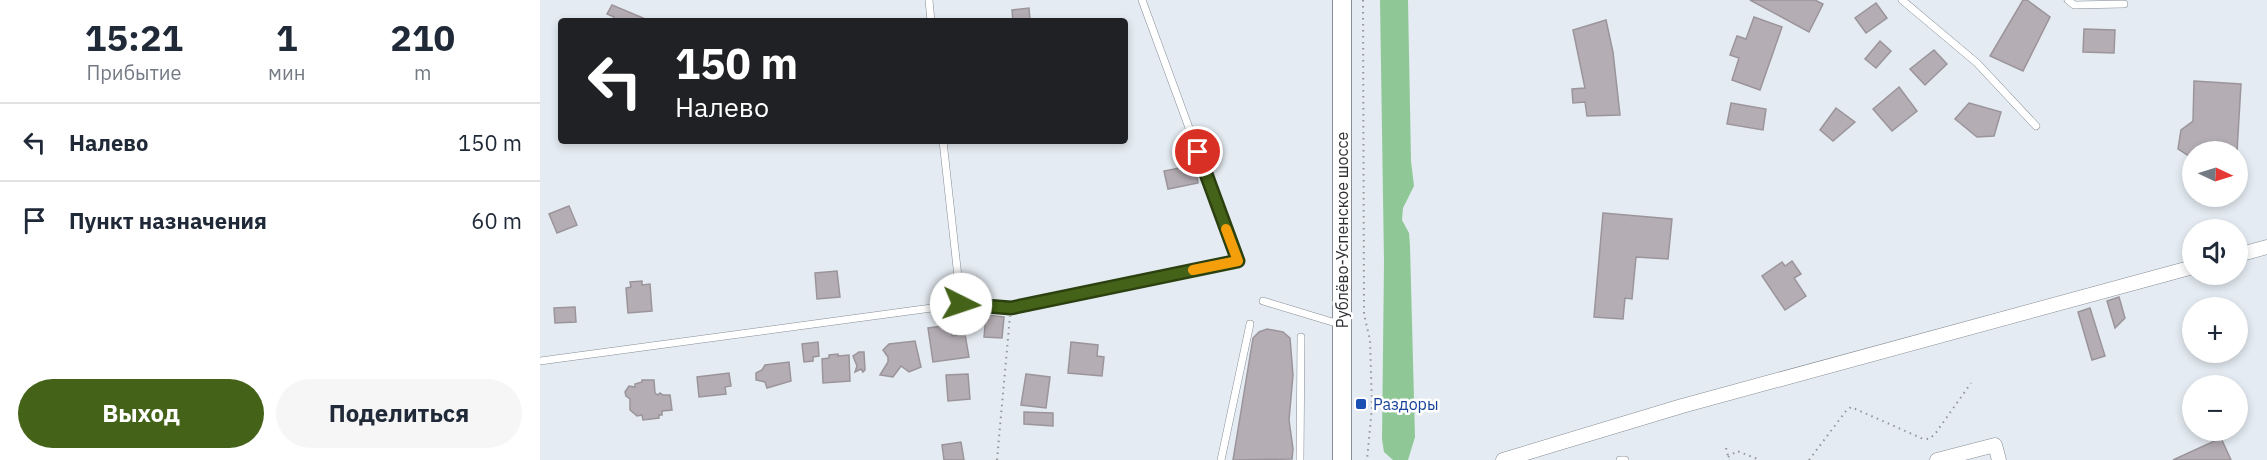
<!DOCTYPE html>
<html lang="ru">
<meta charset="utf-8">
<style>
:root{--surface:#fff;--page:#f6f6f7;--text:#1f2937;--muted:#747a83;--line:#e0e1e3;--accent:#446318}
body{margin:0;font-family:"IBM Plex Sans",sans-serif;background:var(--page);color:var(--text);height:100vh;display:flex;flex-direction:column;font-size:22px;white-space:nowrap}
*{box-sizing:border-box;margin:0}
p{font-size:20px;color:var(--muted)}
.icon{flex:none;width:33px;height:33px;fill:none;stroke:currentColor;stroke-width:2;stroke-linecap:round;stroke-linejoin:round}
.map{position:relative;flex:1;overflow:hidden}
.side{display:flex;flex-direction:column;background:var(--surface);width:540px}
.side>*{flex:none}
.banner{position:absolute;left:18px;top:18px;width:570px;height:126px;border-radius:6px;box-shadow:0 3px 9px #0003;background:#202124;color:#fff;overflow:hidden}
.needle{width:39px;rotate:94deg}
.fabs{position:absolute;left:1642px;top:141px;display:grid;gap:12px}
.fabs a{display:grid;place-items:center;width:66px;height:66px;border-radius:50%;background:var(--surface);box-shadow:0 3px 9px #0003;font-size:30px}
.pin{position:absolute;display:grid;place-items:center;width:51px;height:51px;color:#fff;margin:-26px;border:3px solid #fff;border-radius:50%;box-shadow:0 2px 6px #0007}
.me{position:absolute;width:66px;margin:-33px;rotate:94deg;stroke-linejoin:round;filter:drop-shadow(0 0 4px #0008)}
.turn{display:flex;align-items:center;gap:21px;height:126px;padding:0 18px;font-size:27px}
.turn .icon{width:78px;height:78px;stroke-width:2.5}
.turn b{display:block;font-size:42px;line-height:51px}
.eta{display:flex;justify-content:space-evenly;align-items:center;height:102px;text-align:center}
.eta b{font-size:36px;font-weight:700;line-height:42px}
.button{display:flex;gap:12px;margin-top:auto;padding:12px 18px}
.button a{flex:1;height:69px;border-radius:36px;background:var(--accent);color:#fff;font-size:24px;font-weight:700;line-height:69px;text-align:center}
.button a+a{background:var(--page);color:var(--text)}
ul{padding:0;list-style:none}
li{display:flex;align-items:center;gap:18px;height:78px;padding:0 18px;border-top:2px solid var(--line)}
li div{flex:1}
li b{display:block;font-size:22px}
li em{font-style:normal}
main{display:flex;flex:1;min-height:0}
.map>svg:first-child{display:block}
</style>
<main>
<section class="side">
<div class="eta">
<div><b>15:21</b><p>Прибытие</p></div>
<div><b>1</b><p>мин</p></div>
<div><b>210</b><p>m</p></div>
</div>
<ul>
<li><svg class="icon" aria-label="left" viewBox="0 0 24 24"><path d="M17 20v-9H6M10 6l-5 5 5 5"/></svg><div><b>Налево</b></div><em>150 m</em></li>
<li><svg class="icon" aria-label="arrive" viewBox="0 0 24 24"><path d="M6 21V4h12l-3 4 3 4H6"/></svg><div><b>Пункт назначения</b></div><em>60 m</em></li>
</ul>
<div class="button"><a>Выход</a><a>Поделиться</a></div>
</section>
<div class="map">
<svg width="1727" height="460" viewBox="0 0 1727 460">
<rect width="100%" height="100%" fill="#e4ebf2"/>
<polygon fill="#90c796" points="840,0 868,0 871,161 874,186 863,208 862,220 869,233 870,246 875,437 868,460 853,460 844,452 842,439 844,262"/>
<g fill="#b4adb3" stroke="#9b959b" stroke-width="1.5">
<polygon points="1210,0 1275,0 1283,4 1269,32"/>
<polygon points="1483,0 1487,0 1510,17 1483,71 1450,56"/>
<polygon points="1336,3 1347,18 1326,33 1315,18"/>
<polygon points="72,5 110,21 72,21 74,17 67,14"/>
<polygon points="489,8 490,21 473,21 472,10"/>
<polygon points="1214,17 1242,27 1220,90 1192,80 1199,58 1190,55 1197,36 1206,39"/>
<polygon points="1066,20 1073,52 1080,115 1047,116 1045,102 1033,103 1032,89 1045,88 1033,30"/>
<polygon points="1544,29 1575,30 1574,53 1543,52"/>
<polygon points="1340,41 1351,51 1336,68 1325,59"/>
<polygon points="1394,50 1407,64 1385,85 1370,69"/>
<polygon points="1654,81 1701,84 1697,152 1653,152 1653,190 1651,190 1652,158 1638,149 1641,130 1653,121"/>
<polygon points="1359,87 1377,111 1352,131 1333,109"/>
<polygon points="1191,103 1226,109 1223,130 1187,124"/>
<polygon points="1429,103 1461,112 1454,136 1437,137 1415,119"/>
<polygon points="1296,108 1315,122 1293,141 1280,130"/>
<polygon points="655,165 658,183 628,189 624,171"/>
<polygon points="29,206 37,225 17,233 9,214"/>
<polygon points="1063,213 1132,219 1128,259 1096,257 1092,299 1085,298 1083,319 1054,317"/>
<polygon points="1252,261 1261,274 1254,278 1266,296 1245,310 1222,276 1242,262 1245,266"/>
<polygon points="297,271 300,297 277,299 275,273"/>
<polygon points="102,281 102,285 110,284 112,311 88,313 86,288 91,287 90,282"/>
<polygon points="1579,297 1585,318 1575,328 1567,301"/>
<polygon points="35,307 36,322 15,323 14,308"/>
<polygon points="1550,308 1565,356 1552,360 1538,312"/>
<polygon points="446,315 464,317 462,338 444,337"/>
<polygon points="410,325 412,336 425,334 429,357 393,362 388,328"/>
<polygon points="727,329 743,332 750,338 753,375 749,420 753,449 752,459 693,460 713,338 719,332"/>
<polygon points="375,341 381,367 369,372 361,366 353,377 340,375 348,362 348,357 343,350 349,344"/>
<polygon points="278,342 279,356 273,357 273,361 264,362 262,344"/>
<polygon points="531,342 558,345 557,356 564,357 562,376 528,373"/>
<polygon points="319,352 324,352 325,370 323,372 321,369 315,372 317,366 313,356"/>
<polygon points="298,354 298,356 309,355 310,381 283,383 282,359 289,358 289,355"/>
<polygon points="249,362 251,381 227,388 225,382 216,380 216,373 222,370 225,365"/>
<polygon points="189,373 191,386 185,387 186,394 159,397 157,377"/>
<polygon points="428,374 430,399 408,401 406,375"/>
<polygon points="486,374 510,377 506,408 481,405"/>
<polygon points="102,380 114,380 115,393 118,395 120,393 123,395 130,395 132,410 122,411 122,415 119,415 119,418 103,420 102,415 97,416 90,410 90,399 86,396 85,392 89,386 95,387 95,384 102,382"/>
<polygon points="484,412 513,413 513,426 484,424"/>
<polygon points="1681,438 1691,460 1633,460"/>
<polygon points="421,442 424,460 404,460 402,445"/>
</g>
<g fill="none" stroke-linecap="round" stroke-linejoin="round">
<defs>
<g id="service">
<polyline points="389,0 391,21"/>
<polyline points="1362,0 1437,63 1496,126"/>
<polyline points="1528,0 1534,5 1584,4"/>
<polyline points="403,141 421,304"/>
<polyline points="723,301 799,324"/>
<polyline points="0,361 421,304 471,308 698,261 602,0"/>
<polyline points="681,460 710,324"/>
<polyline points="760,460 761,337"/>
<polyline points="1080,460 1085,460"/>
</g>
<g id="minor">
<polyline points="1698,255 1727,247"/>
<polyline points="963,460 1142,406 1653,267"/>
<polyline points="1397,460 1455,445 1459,460"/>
</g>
<polyline id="secondary" points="802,460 802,0"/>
</defs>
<use href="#service" stroke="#878d94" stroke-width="8"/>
<use href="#minor" stroke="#878d94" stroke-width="15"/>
<use href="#secondary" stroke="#878d94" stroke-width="20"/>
<g stroke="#90959a" stroke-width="2" stroke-dasharray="1.5 4.5" stroke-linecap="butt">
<polyline points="823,0 824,314 830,340 832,407 827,460"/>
<polyline points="1186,448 1189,460"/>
<polyline points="1188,457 1197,451 1220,460"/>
<polyline points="457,460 470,316"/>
<polyline points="1269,460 1306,411 1311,407 1381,438 1389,439 1395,434 1431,383"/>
</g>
<use href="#service" stroke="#fff" stroke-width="7"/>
<use href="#minor" stroke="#fff" stroke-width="14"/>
<use href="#secondary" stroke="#fff" stroke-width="18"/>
</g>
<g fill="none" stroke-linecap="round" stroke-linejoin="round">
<defs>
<polyline id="route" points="421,304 471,308 698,261 658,152"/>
</defs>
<use href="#route" stroke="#2c4010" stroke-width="15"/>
<use href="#route" stroke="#446318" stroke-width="10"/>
<polyline stroke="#f59e0b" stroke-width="10" points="653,270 698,261 686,229"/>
</g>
<rect fill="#1a4fb4" stroke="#fff" stroke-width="2" x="815" y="398" width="12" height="12" rx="3"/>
<g text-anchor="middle" stroke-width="5" stroke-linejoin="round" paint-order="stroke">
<g font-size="16" fill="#2e3033" stroke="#fff">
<text transform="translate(802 230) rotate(-90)" y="6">Рублёво-Успенское шоссе</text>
</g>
<g font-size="16" fill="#164399" stroke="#fff" text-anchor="start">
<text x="833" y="410">Раздоры</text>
</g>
</g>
</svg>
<div class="fabs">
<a><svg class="needle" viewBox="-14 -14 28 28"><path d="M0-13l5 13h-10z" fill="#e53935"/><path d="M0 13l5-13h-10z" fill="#747a83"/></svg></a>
<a><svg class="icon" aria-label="sound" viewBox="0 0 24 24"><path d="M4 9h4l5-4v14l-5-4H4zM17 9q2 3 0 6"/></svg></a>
<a>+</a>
<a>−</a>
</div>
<div class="pin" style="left:658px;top:152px;background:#d93025"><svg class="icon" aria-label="arrive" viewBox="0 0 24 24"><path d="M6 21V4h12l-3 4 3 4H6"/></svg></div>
<svg class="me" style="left:421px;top:304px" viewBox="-20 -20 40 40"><circle r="19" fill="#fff"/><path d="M0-13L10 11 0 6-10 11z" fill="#446318"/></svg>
<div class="banner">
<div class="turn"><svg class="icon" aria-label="left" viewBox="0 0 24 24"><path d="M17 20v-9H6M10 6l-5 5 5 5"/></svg><div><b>150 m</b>Налево</div></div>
</div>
</div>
</main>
